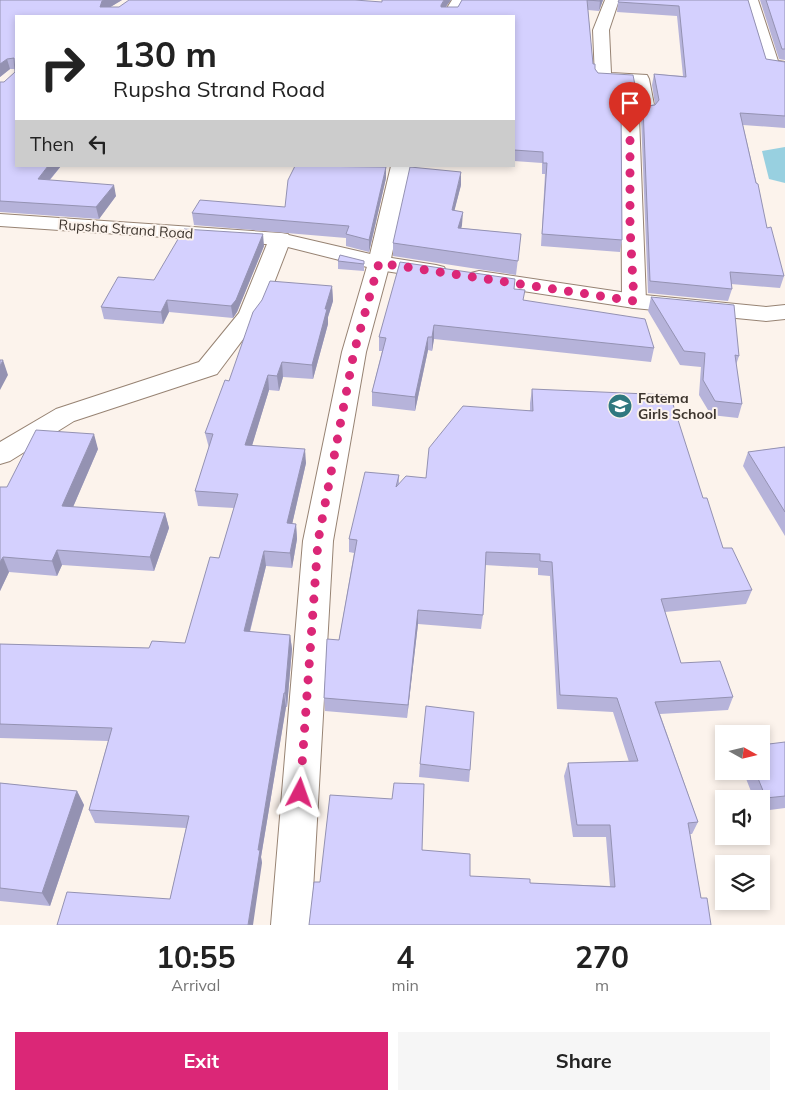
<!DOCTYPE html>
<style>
:root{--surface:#fff;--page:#f6f6f6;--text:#222;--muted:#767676;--accent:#db2777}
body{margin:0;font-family:Mulish,sans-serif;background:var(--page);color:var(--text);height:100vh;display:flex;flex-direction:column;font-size:19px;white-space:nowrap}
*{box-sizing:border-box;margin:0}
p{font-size:16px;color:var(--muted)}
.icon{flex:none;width:28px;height:28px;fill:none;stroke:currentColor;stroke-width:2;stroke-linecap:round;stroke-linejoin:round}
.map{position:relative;height:925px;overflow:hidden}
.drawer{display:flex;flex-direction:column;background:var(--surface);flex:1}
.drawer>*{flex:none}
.banner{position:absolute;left:15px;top:15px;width:500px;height:152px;border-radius:0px;box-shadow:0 2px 8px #0003;background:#fff;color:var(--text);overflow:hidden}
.needle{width:32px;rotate:98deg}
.controls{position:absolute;left:715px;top:725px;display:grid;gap:10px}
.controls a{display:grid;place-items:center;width:55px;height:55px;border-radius:0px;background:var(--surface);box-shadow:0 2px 8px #0003;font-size:25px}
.pin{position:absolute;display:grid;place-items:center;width:42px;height:42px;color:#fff;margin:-51px -21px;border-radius:50% 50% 50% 0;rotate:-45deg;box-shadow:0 0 5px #0007}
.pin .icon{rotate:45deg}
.me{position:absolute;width:55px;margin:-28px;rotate:4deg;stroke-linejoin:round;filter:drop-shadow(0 0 4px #0008)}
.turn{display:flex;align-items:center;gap:18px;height:105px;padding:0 15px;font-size:22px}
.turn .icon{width:65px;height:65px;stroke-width:2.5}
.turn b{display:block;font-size:35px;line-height:42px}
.then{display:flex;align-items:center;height:48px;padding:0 15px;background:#0003;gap:10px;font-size:19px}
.eta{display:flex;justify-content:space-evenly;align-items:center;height:85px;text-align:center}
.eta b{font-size:30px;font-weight:700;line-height:35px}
.button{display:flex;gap:10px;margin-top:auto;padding:10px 15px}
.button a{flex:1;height:58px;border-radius:0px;background:var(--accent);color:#fff;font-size:20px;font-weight:700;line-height:58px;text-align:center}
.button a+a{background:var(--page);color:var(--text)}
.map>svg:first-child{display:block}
</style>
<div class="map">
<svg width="785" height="925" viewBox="0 0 785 925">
<rect width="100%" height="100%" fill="#fcf3ec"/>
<polygon fill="#98d0e0" points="785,147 785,183 769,179 762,151"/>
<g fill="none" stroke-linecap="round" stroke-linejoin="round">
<defs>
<g id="street">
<polygon points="452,0 466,0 456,16 442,16"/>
<polygon points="605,0 619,0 609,30 611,73 647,75 649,79 655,110 652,114 639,117 646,301 642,306 634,308 626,306 622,301 621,114 624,110 637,107 633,84 597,82 595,78 593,30"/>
<polygon points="744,0 758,0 778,61 785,62 785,72 765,69 763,65"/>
<polygon points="391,166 411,166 390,263 366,352 333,541 311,925 271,925 303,541 342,352 368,263"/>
<polygon points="280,233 288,234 291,239 262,314 217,374 74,421 10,461 0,464 0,442 56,409 199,362 239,313 269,239 272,234"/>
</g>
<g id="secondary">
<polygon points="0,214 280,233 379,256 436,265 444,267 447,272 444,277 436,279 379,270 280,245 0,226"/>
<polygon points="479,271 634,294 766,307 785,305 785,319 766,321 634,308 471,283 468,278 471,273"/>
</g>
</defs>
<use href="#street" stroke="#978373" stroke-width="2"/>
<use href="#secondary" stroke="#978373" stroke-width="2"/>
<use href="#street" fill="#fff" fill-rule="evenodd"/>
<use href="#secondary" fill="#fff" fill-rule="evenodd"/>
</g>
<g fill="#b6b3da">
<polygon points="0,0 122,0 110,7 458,7 462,0 603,0 599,11 588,10 593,64 595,69 598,73 637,95 635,106 624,108 621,112 622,240 620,252 541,246 545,174 542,174 542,163 514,161 514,16 16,16 61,166 50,180 116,196 99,219 0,212 0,82 4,82 15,72 15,69 10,69 0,77"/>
<polygon points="748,0 766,59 785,62 785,128 743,125 767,228 784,276 780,288 731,284 732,289 728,301 648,293 641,118 643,107 655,104 652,85 654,74 683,76 677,16 617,12 618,2"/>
<polygon points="760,0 785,0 785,60 779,59"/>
<polygon points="386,178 369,252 346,246 346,238 194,225 192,213 285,207"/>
<polygon points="461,185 454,211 462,225 461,228 521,234 516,275 393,256 393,243"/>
<polygon points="264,246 237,312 233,318 169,312 163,324 104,319 101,307 154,280"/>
<polygon points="338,261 364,261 364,271 338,269"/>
<polygon points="332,286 333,301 328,317 328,324 313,379 283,377 279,391 269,390 252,445 306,463 292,524 296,524 297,539 292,568 266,566 250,632 290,635 292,649 287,707 286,707 261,857 262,863 170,899 186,828 95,823 89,810 108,741 0,738 0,644 149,648 185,643 219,558 234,508 198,506 195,491 209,448 205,433 229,381"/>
<polygon points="514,289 523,300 654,348 651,362 434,339 432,351 428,350 415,411 372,406 372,392 382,351 379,351 379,337"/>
<polygon points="651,297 739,356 736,365 742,404 738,418 711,415 699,395 701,367 680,365 648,311"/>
<polygon points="532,389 703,498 723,548 752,590 746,604 665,612 681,663 733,697 728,710 660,714 698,822 692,834 690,834 701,898 320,882 422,850 470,876 530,883 610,886 606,837 573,837 564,776 568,763 629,762 613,712 557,709 550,576 538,575 538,568 485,565 483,615 481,629 418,624 407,718 325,711 324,698 339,640 354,553 349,552 349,539 399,475 399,484 426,478 530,410 530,403"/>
<polygon points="785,447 785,536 743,466 748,452"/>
<polygon points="98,449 73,507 165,513 169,528 154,571 62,565 57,576 9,572 0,591 7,487"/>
<polygon points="785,742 785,808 761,811 761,799 754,799 743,771 761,771"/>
<polygon points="420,764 470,770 469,782 419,777"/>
<polygon points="0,783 77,791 84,805 50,906 0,901"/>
</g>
<g fill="#9492b2">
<polygon points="104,0 122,0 104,11 100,7 102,1"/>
<polygon points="444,0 451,0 440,15 441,5"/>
<polygon points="600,0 603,0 599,11 600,1"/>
<polygon points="7,59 10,69 0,77 0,64"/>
<polygon points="637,95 635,106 624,108 619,114 621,103 625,97"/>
<polygon points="48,166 61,166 41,190 38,179"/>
<polygon points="386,167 386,178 369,252 369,240"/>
<polygon points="461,172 461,185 451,224 452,210"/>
<polygon points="114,185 116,196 99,219 96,207"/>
<polygon points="463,212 462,225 458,241 458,228"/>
<polygon points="263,234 264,246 237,312 233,318 231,306"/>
<polygon points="332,286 333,301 328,317 328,324 313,379 312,365 325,309"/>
<polygon points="167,300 169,312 163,324 161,312"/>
<polygon points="434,325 434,339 432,351 432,337"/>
<polygon points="428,337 428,350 415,411 415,397"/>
<polygon points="3,360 8,375 0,390 0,366"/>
<polygon points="282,362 283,377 279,391 277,376"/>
<polygon points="268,375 269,390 248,459 245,445"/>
<polygon points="94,434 98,449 67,521 62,506"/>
<polygon points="305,449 306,463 289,538 287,523"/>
<polygon points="165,513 169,528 154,571 150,557"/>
<polygon points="296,524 297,539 292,568 290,553"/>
<polygon points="57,550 62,565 57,576 52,561"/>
<polygon points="264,551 266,566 246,646 244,631"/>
<polygon points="3,557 9,572 0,591 0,562"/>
<polygon points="418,610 418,624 407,718 408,705"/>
<polygon points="290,635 292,649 287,707 285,693"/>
<polygon points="284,693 286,707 261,857 262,863 253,925 248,925 258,850"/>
<polygon points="77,791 84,805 50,906 42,893"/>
</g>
<g fill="#d4d0fe" stroke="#9492b2">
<polygon points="0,0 104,0 102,1 100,7 119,7 129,0 355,0 382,2 382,0 444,0 441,5 441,7 458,7 462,0 600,0 600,1 587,0 593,64 595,64 595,69 598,73 633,75 637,95 625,97 621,103 622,240 542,234 547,163 543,163 543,152 514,150 514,16 16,16 16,166 48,166 38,179 114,185 96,207 0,201 0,82 4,82 15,72 14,58 7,59 0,64"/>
<polygon points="619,0 748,0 766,59 785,62 785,116 740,113 756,183 758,184 767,228 771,227 784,276 730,272 732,289 650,281 643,107 655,105 659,100 654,74 686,77 679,6 618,2"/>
<polygon points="766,0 785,0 785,49 782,49"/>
<polygon points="295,166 386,167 369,240 346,234 349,226 192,213 200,200 285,207 288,180"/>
<polygon points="410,167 461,172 452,210 463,212 458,228 521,234 518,261 393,243"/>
<polygon points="184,229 263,234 236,300 231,306 167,300 161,312 101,307 118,277 154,280"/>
<polygon points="340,255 364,261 364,264 338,261"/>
<polygon points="400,262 515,279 514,289 525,290 523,300 645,319 654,348 434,325 432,337 428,337 415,397 372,392 386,338 379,337"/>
<polygon points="270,281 332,286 325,309 327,309 312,365 282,362 277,376 268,375 245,445 305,449 287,523 296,524 290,553 264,551 244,631 290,635 285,693 284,693 258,850 260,850 248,925 57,925 67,892 170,899 189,816 89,810 112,728 0,724 0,644 149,648 152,641 185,643 210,557 219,558 238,494 195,491 213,434 205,433 225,380 229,381 253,312 262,300"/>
<polygon points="651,297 734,305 739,356 735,355 742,404 715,401 703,380 705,353 684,351"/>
<polygon points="0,360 3,360 0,366"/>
<polygon points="532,389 670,395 703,498 707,498 723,548 732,548 752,590 661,599 681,663 720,661 733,697 655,702 698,822 688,823 701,898 707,898 711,925 309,925 314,882 320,882 330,795 392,799 394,783 424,784 422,850 470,854 470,876 530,879 530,883 615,887 610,825 577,825 568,763 638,761 617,698 560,695 552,562 540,561 540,554 486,552 483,615 418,610 408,705 324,698 327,639 339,640 357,540 349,539 365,472 399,475 396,487 406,476 426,478 429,448 463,406 533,411"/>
<polygon points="36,430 94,434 62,506 165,513 150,557 57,550 52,561 3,557 0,562 0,487 7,487"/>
<polygon points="785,447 785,512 748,452"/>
<polygon points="426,706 474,712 470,770 420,764"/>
<polygon points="785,742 785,796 766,798 755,771 761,771 761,745"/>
<polygon points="0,783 77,791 42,893 0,888"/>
</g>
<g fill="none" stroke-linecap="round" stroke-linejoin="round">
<polyline stroke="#db2777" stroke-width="9" stroke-dasharray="0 16.2" points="300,793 318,541 354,352 379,263 634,301 630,227 630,133"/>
</g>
<defs>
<symbol id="school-disc" viewBox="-11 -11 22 22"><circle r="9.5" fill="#2f787f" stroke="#fcf3ec"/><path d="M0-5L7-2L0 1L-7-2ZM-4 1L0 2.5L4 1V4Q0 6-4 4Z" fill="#fff"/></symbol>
</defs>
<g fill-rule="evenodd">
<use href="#school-disc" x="606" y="392" width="28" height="28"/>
</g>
<g text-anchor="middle" stroke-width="4" stroke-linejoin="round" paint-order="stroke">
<g font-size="14" fill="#3d352e" stroke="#fcf3ec">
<text transform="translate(126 229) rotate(4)" y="5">Rupsha Strand Road</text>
</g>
<g font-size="14" font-weight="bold" fill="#3d352e" stroke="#fcf3ec" text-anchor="start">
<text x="638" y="403">Fatema<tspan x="638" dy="16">Girls School</tspan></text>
</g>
</g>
</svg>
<div class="controls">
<a><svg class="needle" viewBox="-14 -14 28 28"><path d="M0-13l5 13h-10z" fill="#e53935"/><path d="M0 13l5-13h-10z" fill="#767676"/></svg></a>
<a><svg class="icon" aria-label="sound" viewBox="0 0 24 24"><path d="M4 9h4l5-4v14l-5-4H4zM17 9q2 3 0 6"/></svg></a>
<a><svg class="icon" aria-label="layers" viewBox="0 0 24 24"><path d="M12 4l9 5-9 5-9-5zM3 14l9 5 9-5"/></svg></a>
</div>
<div class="pin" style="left:630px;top:133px;background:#d93025"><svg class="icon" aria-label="arrive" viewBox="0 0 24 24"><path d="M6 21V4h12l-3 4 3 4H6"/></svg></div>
<svg class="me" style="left:300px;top:793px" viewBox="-20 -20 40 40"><path d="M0-17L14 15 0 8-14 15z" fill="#db2777" stroke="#fff" stroke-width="4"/></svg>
<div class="banner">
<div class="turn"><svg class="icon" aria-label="right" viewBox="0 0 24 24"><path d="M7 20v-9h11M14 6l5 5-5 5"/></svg><div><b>130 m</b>Rupsha Strand Road</div></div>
<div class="then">Then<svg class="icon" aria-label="left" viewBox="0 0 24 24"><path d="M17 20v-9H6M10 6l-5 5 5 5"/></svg></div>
</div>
</div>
<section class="drawer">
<div class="eta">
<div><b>10:55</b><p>Arrival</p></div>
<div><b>4</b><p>min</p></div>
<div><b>270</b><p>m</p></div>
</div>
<div class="button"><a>Exit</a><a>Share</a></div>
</section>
